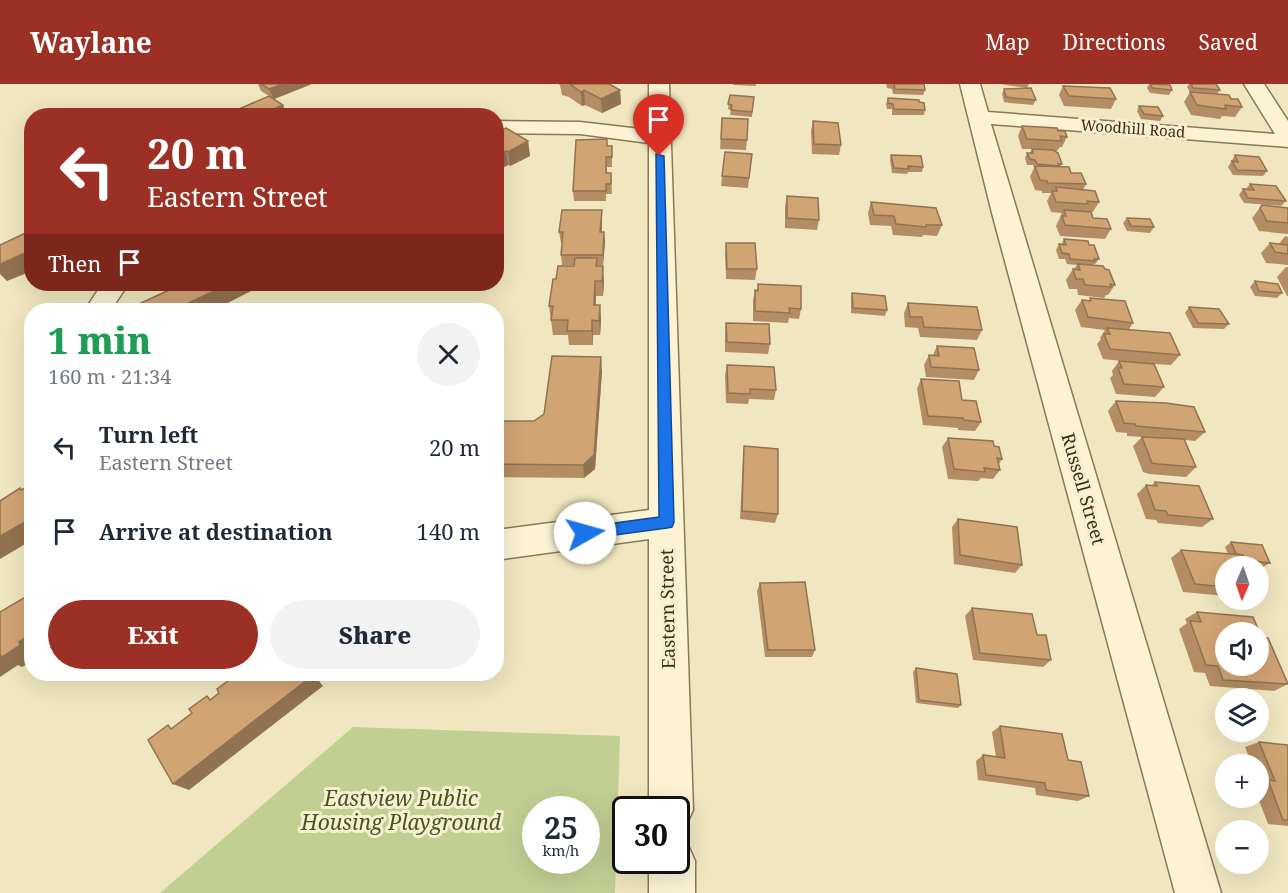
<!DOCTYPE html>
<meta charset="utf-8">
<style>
:root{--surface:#fff;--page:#f2f2f3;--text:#1f2937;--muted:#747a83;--accent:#9d3024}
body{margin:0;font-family:"Noto Serif",serif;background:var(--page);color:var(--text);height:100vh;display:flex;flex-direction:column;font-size:22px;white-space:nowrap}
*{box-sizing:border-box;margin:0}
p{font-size:20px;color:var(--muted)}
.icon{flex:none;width:33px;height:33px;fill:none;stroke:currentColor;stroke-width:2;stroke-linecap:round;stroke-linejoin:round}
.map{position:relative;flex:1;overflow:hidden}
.sheet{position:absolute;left:24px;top:219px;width:480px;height:378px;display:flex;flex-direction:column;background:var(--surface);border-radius:24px;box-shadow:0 6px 24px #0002}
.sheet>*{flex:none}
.hud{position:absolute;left:24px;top:24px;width:480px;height:183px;border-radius:24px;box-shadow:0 6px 24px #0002;background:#9d3024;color:#fff;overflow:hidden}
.needle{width:39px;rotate:182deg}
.controls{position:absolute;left:1215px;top:472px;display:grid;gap:12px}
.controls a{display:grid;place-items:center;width:54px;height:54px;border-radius:50%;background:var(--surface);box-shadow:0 6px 24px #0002;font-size:30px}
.speed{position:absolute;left:522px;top:712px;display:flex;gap:12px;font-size:30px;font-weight:700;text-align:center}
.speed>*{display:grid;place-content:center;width:78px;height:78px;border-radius:50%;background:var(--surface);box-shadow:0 6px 24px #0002;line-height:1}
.speed small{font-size:15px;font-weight:400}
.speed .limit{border:3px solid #111;border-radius:9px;background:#fff;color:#111}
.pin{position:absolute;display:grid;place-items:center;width:51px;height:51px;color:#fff;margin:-62px -26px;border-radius:50% 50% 50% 0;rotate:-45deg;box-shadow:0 0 6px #0007}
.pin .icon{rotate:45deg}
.me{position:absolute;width:66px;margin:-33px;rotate:83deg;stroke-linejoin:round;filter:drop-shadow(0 0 4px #0008)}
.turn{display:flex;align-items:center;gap:21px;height:126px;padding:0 24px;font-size:27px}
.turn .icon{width:78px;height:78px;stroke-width:2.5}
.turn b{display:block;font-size:42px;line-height:51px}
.then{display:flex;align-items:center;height:57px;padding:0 24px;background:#0003;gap:12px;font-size:22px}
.round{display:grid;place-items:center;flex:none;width:63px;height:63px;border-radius:32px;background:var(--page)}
.headline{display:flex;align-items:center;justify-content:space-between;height:102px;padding:0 24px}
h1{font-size:36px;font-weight:800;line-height:45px;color:#1e9e55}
.primary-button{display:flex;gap:12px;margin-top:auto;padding:12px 24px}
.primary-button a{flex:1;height:69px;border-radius:36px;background:var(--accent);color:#fff;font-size:24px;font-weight:800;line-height:69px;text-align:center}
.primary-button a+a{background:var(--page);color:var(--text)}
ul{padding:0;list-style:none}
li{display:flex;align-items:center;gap:18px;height:84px;padding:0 24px}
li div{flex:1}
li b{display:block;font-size:22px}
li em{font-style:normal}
header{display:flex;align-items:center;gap:36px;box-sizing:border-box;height:84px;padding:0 30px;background:var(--accent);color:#fff}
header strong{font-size:28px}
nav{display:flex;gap:33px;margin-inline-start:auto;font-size:21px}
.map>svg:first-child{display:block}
</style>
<header>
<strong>Waylane</strong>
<nav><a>Map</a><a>Directions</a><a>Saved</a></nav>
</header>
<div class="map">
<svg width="1288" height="809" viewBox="0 0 1288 809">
<rect width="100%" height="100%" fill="#f0e7c0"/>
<path fill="#c2cf93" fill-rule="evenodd" d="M353 643 620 652 615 809H160ZM536 726H586V777H536Z"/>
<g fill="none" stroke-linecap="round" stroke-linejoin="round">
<defs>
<g id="minor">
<polygon points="649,0 669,0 693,726 686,741 676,746 676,726 649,726 649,455 496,476 496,446 649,426 649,59 580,50 496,49 496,37 580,38 649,46"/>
<polygon points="960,0 980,0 988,28 1275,50 1244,0 1264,0 1288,37 1288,63 991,40 1221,809 1175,809 992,129"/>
<polygon points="102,200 128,200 111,226 85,226"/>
<polygon points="676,756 688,761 695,777 695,809 649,809 649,777 676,777"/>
</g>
</defs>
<use href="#minor" stroke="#8a7857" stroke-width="3"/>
<use href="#minor" fill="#fbf3d4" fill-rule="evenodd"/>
</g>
<g fill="#b48d64">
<polygon points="258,0 312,0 274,15 261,7"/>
<polygon points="558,0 609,0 620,6 621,20 602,29 585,21 582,22 569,13 562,11 560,1"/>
<polygon points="733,0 756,0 756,2 733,1"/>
<polygon points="886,0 924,0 925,6 923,11 893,10 892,5 887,4"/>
<polygon points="1000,0 1029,0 1027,4"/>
<polygon points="1149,0 1164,0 1172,6 1169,11 1150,9 1147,4"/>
<polygon points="1189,0 1216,0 1220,6 1217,10 1231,15 1242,23 1235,33 1222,32 1220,35 1191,31 1184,18 1190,8 1187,3"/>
<polygon points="1063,2 1116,15 1111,25 1064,22 1059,11"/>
<polygon points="1004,5 1036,16 1033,21 1010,19 1004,18 1002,10"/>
<polygon points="730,11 754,13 752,33 730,31 731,26 728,25"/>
<polygon points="888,14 919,18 925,26 924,31 892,31 892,25 887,25 886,20"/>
<polygon points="1139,22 1163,32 1160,37 1141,35 1137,27"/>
<polygon points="722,34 747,56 746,66 720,65"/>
<polygon points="813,37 841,61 839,71 812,70 811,47"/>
<polygon points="1022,42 1058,47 1067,53 1062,63 1060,63 1057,67 1054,67 1062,80 1060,83 1071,89 1086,100 1083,106 1099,118 1093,128 1084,128 1111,145 1105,155 1060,152 1056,142 1062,129 1051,128 1047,117 1051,109 1042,109 1042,107 1035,106 1030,93 1034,84 1033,81 1027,81 1025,74 1027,69 1030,69 1032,65 1022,65 1018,52"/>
<polygon points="496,49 528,57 530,72 510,82 508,81 496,87"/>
<polygon points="607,62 612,62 612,83 607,83 607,89 611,89 612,110 606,110 606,117 574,117 573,107"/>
<polygon points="725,68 752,70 748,104 721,102"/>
<polygon points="891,71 923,83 922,88 908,88 907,90 892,89 890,76"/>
<polygon points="1235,71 1267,87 1263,92 1233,91 1228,83"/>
<polygon points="1250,100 1286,117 1281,122 1244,119 1239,111 1243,105 1246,106 1246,105"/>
<polygon points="787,112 819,136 817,146 785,144 785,122"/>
<polygon points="871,118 942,141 937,152 923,151 922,153 893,151 891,142 870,141 868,129"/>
<polygon points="1262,121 1288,124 1288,150 1259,147 1252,134"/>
<polygon points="602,126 602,148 605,158 603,181 597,181 604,197 603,212 596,212 596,221 600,221 601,236 600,251 593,251 593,261 569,261 568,251 553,251 549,222 556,195 574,182 574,181 562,181 561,171 562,158 561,159 559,148"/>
<polygon points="1127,134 1154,143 1150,149 1127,147 1123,139"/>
<polygon points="1285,152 1288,153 1288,181 1266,179 1261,169 1270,159 1279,160"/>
<polygon points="1064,155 1089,161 1099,175 1095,180 1094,180 1093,181 1105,185 1115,201 1108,211 1106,211 1104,214 1078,211 1077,205 1069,205 1066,196 1073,185 1074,185 1077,181 1067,180 1065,175 1059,175 1056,166 1059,160 1061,161"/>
<polygon points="726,159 757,185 755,196 726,195 725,169"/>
<polygon points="1286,183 1288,183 1288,212 1287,212 1277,193"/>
<polygon points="1255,197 1282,209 1277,214 1255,212 1250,203"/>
<polygon points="758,200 801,225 799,235 789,234 788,239 753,237 753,216 755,206 757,207"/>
<polygon points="852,209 887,226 885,232 851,229 851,214"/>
<polygon points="1090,214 1133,239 1129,245 1180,271 1171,281 1154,280 1164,303 1155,313 1116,310 1110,294 1113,291 1112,287 1119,277 1152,280 1103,275 1097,260 1101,255 1100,254 1105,246 1081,243 1075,226 1082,216 1089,217"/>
<polygon points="908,219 982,246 977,256 920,253 918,244 905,243 904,229"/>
<polygon points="1189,223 1229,240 1224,245 1193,244 1185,229"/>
<polygon points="726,239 770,260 768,270 725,268 725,249"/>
<polygon points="937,262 979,286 974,296 926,293 924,281 929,271 933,271"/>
<polygon points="727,281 776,306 774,316 749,315 748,320 726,319 725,291"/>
<polygon points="602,287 595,385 584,394 496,393 496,337 534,337 544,330"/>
<polygon points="921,295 962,316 981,338 975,347 958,346 958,344 923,341 917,305"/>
<polygon points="1116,317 1205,348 1195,357 1185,356 1196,383 1186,393 1149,390 1143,388 1133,362 1142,353 1144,353 1127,352 1127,349 1116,348 1108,327"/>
<polygon points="948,354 994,362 1002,375 999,380 1000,386 993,395 981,394 978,397 948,395 942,363"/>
<polygon points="744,362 778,430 775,439 740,435 743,372"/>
<polygon points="1155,398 1213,435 1202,443 1158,439 1156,436 1146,435 1137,410 1146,401 1152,401"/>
<polygon points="958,435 1022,481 1015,489 954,480 952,443"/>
<polygon points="1231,458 1270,479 1263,483 1226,483 1226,512 1183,508 1171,474 1181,466 1228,470 1225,463"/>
<polygon points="1258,486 1265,501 1258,505"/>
<polygon points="760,499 815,566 812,573 765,573 757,507"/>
<polygon points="972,524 1037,551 1051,576 1043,583 973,576 965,532"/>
<polygon points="1197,528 1262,554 1288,600 1274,607 1210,602 1205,589 1194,588 1179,545 1187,539 1185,535"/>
<polygon points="916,584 961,621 958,624 916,619 913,588"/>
<polygon points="1000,642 1068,676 1089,712 1078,717 1036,711 1035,704 978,696 976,677 983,671 996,673 992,648"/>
<polygon points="1259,658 1288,661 1288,742 1268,740 1258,714 1258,681 1252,681 1245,663"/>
</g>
<g fill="#927351">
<polygon points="283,0 312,0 274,15 269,5"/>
<polygon points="584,6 585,21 582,22 581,8"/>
<polygon points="620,6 621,20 602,29 601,15"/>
<polygon points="283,21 287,32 257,32"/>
<polygon points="528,57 530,72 510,82 508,68"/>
<polygon points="506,67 508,81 496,87 496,71"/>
<polygon points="602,126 602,137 601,158 600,148"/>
<polygon points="604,148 605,158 603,181 603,171"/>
<polygon points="32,166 32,187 7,197 0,190 0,180"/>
<polygon points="603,182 604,197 603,212 602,197"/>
<polygon points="595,197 596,212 595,236 594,221"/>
<polygon points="229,200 262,200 263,201 214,226 174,226"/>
<polygon points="600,221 601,236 600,251 599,237"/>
<polygon points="592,236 593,251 593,261 592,247"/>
<polygon points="601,273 602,287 595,385 584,394 583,381"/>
<polygon points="32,434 32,456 0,475 0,452"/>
<polygon points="29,551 32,553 32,577 22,583 18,581 0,593 0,570"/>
<polygon points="310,590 313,590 323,602 189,706 173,700"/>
</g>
<g fill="#d1a474" stroke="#927351" stroke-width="1.5" fill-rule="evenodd">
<polygon points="261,0 283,0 269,5"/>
<polygon points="570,0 609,0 620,6 601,15 584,6 581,8"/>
<polygon points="894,0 924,0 925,6 895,5"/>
<polygon points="1151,0 1170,1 1172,6 1152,4"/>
<polygon points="1191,0 1216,0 1220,6 1193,4"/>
<polygon points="1063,2 1110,4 1116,15 1069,12"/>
<polygon points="1031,4 1036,16 1013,14 1006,13 1004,5"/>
<polygon points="1190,8 1229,11 1231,15 1238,15 1242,23 1225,21 1226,25 1197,21"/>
<polygon points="730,11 754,13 752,28 731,26 732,21 728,20"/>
<polygon points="269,12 283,21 257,32 223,32"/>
<polygon points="888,14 919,16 919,18 924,19 925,26 894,25 893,20 888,19"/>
<polygon points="1139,22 1158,23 1163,32 1144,30"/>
<polygon points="722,34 748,35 747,56 721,55"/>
<polygon points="813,37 838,39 841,61 814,60"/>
<polygon points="1022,42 1057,44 1058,47 1065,47 1067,53 1060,52 1062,57 1027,55"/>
<polygon points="506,44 528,57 508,68 506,67 496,71 496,49"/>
<polygon points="607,55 607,62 612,62 612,73 606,73 606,89 611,89 611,100 606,100 606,107 573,107 576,56"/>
<polygon points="1032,65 1053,66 1058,69 1062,80 1058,80 1059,82 1037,80 1035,76 1030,75 1027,69 1033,69"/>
<polygon points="725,68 752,70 749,94 722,92"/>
<polygon points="891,71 921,72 923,83 908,82 909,85 894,84"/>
<polygon points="1235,71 1259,73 1267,87 1237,86 1232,77 1238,78"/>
<polygon points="1040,82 1069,83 1071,89 1081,89 1086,100 1048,99 1047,97 1040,96 1035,83"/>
<polygon points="1250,100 1276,102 1286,117 1248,114 1243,105 1254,106"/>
<polygon points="1056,103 1095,107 1099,118 1087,117 1088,120 1056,118 1052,107 1057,107"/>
<polygon points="787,112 818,114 819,136 787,134"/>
<polygon points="871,118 936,124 942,141 926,141 926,143 896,140 894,132 874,131"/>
<polygon points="1262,121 1288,124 1288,139 1267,137 1260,124"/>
<polygon points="562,126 602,126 600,148 604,148 603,171 561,171 563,148 559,148"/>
<polygon points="1064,126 1091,128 1093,134 1107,135 1111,145 1065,141 1062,132 1066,132"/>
<polygon points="1127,134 1150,135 1154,143 1131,142"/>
<polygon points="32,146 32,166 0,180 0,161"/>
<polygon points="1064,155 1088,157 1089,161 1094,161 1099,175 1094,175 1095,177 1070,175 1069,170 1062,169 1059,160 1066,161"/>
<polygon points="726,159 755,159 757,185 727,185"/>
<polygon points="1270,159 1288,161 1288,170 1275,168"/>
<polygon points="575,174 597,174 596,182 603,182 602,197 595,197 594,221 600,221 599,237 592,236 592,247 567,247 568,236 551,236 553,222 549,222 553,195 556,195 558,182 574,182"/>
<polygon points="1078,180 1103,182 1105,185 1109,186 1115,201 1110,200 1111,203 1085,201 1083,195 1076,195 1073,185 1080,186"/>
<polygon points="1255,197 1278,200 1282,209 1259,207"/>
<polygon points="182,200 229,200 174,226 126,226"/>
<polygon points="758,200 801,202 801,225 789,224 790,229 755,227 755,206 758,207"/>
<polygon points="852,209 885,212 887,226 853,224"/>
<polygon points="1090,214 1125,217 1133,239 1088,233 1082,216 1091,217"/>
<polygon points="908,219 977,223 982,246 924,243 922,233 910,233"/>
<polygon points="1189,223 1219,225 1229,240 1198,239"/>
<polygon points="726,239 769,240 770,260 727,258"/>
<polygon points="1107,244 1170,249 1180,271 1110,265 1104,250 1110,250"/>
<polygon points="937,262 974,264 979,286 931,283 929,271 939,272"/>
<polygon points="552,272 601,273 594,371 583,381 496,380 496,337 534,337 544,330"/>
<polygon points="1119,277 1154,280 1164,303 1124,300 1118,284 1122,284"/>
<polygon points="727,281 774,283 776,306 750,305 750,310 728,309"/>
<polygon points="921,295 959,297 962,316 976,317 981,338 964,336 963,334 928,332"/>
<polygon points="1116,317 1166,319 1194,323 1205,348 1136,342 1135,340 1124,339"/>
<polygon points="1142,353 1184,355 1196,383 1158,380 1152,379"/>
<polygon points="948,354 993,357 994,362 999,363 1002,375 997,374 1000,386 984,384 985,388 954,385"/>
<polygon points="744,362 778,365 778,430 742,427"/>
<polygon points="1155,398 1199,402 1213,435 1168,431 1166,427 1155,426 1146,401 1157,402"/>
<polygon points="32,401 32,434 0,452 0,417 20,404 21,406"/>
<polygon points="958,435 1017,443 1022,481 960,471"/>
<polygon points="1231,458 1262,461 1270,479 1245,476 1243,471 1236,470"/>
<polygon points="1181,466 1243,471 1246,478 1256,479 1257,483 1226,483 1226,503 1195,500"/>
<polygon points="1258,486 1265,501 1258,500"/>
<polygon points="805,498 815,566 768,566 760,499"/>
<polygon points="32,509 32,555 29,551 19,558 20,561 2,573 0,570 0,528"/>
<polygon points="972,524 1032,530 1037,551 1046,551 1051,576 980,569"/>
<path d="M1197 528 1253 533 1262 554H1268L1288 600 1223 596 1218 582 1206 581 1190 537 1201 538ZM1226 549H1258V582H1226Z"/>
<polygon points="916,584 957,590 961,621 919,616"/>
<polygon points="246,590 310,590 312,592 173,700 148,656 168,641 171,645 192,629 189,625 207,612 210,616 219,609 217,605 236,591 239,594"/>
<polygon points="1000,642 1062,650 1068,676 1081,678 1089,712 1046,706 1045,699 986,691 983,671 1005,674"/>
<polygon points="1259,658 1288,661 1288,736 1283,736 1268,696 1275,697"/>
</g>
<polygon fill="#1a73e8" stroke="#114b97" stroke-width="1.5" points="656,70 664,72 674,438 672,443 667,444 585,455 580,454 578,449 580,445 585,443 659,433"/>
<g text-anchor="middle" stroke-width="6" stroke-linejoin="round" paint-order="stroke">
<g font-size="15" fill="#392d1c" stroke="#f7f0d0">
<text transform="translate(1133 45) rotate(4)" y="5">Woodhill Road</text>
</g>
<g font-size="18" fill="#392d1c" stroke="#f7f0d0">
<text transform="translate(1083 405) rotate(74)" y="6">Russell Street</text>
<text transform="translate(668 525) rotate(-91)" y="6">Eastern Street</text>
</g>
<g font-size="21" font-style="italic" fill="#445722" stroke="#f7f0d0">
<text x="401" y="722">Eastview Public<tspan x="401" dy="24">Housing Playground</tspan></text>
</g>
</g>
</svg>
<div class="controls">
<a><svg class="needle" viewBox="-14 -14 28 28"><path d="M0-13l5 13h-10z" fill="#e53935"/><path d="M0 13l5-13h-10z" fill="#747a83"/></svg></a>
<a><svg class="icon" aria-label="sound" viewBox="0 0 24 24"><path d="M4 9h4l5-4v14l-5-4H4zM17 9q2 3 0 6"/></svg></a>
<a><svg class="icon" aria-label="layers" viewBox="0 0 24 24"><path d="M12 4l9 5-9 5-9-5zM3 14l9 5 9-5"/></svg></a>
<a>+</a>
<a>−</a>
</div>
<div class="speed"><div>25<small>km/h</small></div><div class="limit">30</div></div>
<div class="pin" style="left:659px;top:72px;background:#d93025"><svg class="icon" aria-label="arrive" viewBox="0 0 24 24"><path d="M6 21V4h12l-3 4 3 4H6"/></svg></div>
<svg class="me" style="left:585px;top:449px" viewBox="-20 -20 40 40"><circle r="19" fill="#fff"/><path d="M0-13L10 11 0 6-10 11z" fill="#1a73e8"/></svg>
<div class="hud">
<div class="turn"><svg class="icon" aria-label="left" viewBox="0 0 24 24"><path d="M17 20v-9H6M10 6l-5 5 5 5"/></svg><div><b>20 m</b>Eastern Street</div></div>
<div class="then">Then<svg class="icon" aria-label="arrive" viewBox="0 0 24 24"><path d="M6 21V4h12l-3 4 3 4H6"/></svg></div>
</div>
<section class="sheet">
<div class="headline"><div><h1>1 min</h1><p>160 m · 21:34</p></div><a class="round"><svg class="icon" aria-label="close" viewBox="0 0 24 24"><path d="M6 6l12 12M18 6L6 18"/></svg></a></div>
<ul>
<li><svg class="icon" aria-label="left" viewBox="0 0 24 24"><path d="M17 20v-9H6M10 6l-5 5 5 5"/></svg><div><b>Turn left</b><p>Eastern Street</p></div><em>20 m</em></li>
<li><svg class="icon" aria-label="arrive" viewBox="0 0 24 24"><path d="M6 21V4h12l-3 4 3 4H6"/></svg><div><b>Arrive at destination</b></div><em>140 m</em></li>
</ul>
<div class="primary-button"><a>Exit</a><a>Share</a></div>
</section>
</div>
